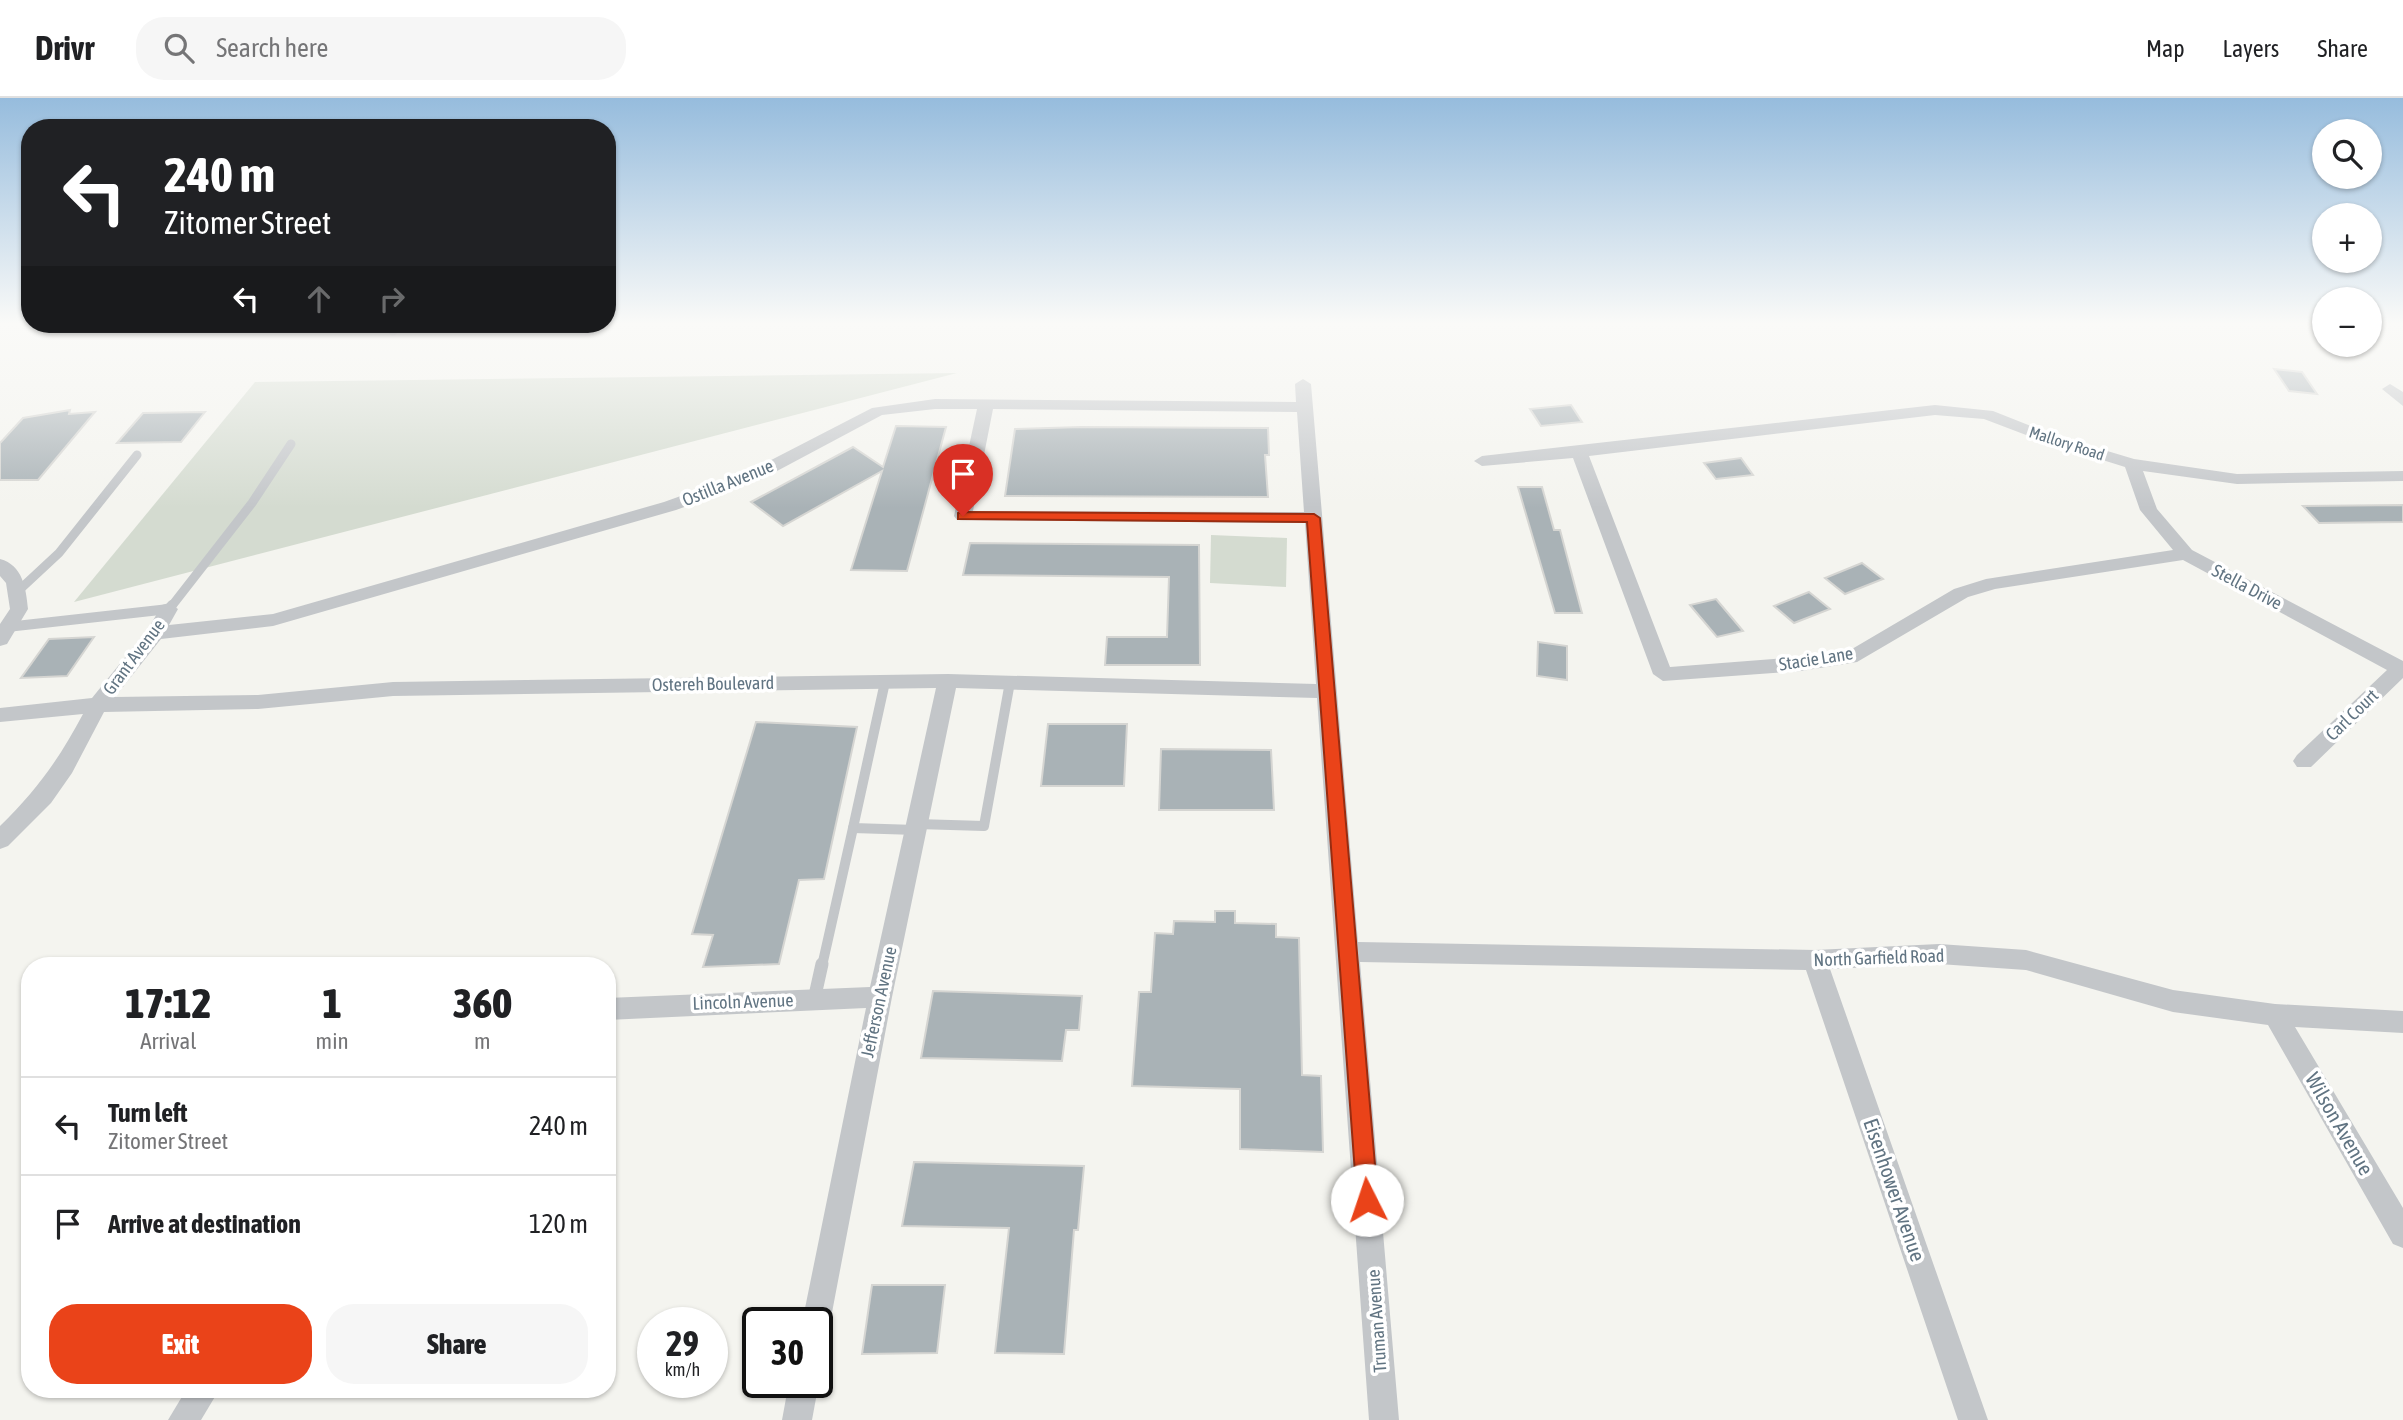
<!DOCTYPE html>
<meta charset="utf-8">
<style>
:root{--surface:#fff;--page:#f6f6f6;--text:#202124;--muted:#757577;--line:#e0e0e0;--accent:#ea4319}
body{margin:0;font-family:"Asap Condensed",sans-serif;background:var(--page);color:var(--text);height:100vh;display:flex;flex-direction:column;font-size:26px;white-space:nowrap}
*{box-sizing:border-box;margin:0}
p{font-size:23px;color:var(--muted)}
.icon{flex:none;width:38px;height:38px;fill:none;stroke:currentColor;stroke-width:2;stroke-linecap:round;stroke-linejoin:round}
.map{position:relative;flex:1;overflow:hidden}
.drawer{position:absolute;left:21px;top:859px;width:595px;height:441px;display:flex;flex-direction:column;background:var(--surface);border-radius:28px;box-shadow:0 2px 5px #0004}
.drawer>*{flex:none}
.top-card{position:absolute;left:21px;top:21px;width:595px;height:214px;border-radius:28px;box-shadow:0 2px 5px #0004;background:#202124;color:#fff;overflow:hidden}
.fabs{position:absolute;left:2312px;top:21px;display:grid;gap:14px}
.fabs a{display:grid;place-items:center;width:70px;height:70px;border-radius:50%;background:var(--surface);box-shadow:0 2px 5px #0004;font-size:35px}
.speed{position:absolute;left:637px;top:1209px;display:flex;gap:14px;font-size:35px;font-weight:700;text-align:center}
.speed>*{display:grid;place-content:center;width:91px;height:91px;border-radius:50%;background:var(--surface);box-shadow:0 2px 5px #0004;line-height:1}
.speed small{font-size:18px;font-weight:400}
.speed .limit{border:4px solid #111;border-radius:10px;background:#fff;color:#111}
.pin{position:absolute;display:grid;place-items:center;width:60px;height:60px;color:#fff;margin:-72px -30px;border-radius:50% 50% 50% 0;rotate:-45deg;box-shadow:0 0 7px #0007}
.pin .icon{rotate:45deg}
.me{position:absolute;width:77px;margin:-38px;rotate:356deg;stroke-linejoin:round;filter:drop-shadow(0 0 5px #0008)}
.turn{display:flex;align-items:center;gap:24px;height:147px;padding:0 28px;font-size:32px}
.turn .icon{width:91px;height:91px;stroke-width:2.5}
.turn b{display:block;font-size:49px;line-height:60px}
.lanes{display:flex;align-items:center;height:66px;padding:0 28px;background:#0003;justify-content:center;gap:35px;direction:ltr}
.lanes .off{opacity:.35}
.eta{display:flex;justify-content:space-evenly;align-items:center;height:119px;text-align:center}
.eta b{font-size:42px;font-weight:800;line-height:49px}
.button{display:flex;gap:14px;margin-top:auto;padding:14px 28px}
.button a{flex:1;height:80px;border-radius:28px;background:var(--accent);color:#fff;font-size:28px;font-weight:800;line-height:80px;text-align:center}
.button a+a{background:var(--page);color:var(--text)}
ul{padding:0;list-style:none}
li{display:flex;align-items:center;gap:21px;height:98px;padding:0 28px;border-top:2px solid var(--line)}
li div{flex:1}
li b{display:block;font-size:26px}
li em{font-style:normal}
header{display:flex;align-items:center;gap:42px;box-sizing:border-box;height:98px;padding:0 35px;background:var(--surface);border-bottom:2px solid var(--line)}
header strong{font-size:33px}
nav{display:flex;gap:38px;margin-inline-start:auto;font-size:24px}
.search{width:490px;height:63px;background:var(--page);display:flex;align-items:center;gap:18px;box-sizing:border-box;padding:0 24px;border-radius:28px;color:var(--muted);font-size:26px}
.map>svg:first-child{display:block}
</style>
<header>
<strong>Drivr</strong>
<div class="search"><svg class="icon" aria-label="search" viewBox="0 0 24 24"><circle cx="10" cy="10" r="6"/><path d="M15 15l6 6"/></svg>Search here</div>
<nav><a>Map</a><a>Layers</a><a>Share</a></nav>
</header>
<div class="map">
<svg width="2403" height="1322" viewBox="0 0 2403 1322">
<rect width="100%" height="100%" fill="#f4f4ef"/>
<g fill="#d4dbd0">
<polygon points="957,275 74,504 255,284"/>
<polygon points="1211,437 1287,440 1286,489 1210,485"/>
</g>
<g fill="#a9b2b6" stroke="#d5d5d2" stroke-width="2">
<polygon points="2274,271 2302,274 2317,296 2289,293"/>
<polygon points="1571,307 1582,324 1541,328 1530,311"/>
<polygon points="70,312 69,316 95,314 38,382 0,382 0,345 23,320"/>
<polygon points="205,314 181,344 117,345 143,315"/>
<polygon points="896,328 946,329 907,473 851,472 882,373 783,428 751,404 853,349 883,369"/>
<polygon points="1081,329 1268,330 1269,357 1265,357 1268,399 1005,398 1015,331"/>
<polygon points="1741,360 1753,377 1716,381 1704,365"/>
<polygon points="1518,389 1542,389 1554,432 1560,432 1582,515 1555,515"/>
<polygon points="2403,407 2403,424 2319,425 2303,408"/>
<polygon points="970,445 1199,447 1200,567 1105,567 1107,539 1167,539 1169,479 963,477"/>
<polygon points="1862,465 1883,481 1845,496 1825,480"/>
<polygon points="1809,494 1830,511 1794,525 1774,508"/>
<polygon points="1716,501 1743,533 1717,539 1690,507"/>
<polygon points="94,539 67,578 21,580 49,541"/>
<polygon points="1538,544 1567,548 1567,582 1537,578"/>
<polygon points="756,624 857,629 824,781 799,782 779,866 703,869 713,837 692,836"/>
<polygon points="1048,626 1127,626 1124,688 1041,688"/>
<polygon points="1161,651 1271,652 1274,712 1159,712"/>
<polygon points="1215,813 1235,813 1235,825 1276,826 1276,839 1299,840 1302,977 1321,978 1323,1054 1240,1051 1240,991 1132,988 1139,894 1151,894 1155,835 1173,836 1174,823 1215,824"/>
<polygon points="933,893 1082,898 1079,932 1066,932 1062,963 921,960"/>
<polygon points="914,1064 1084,1068 1078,1132 1074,1132 1064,1256 995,1255 1009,1130 902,1128"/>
<polygon points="872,1187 945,1187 937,1255 862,1256"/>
</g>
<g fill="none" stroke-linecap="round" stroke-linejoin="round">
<g stroke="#c3c6c9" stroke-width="9">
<polyline points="393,233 397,226"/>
<polyline points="16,495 59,455 137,357"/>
<polyline points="171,509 252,405 291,346"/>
</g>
<g stroke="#c3c6c9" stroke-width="10">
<polyline points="7,529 169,511 172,507"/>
<polyline points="885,584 853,730 916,732"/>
<polyline points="917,726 984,728 1010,584"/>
<polyline points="822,868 853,730"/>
</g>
<polyline stroke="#c3c6c9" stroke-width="13" points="814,902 822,866"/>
<g fill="#c3c6c9" fill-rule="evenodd">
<path d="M1303 281 1311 286 1358 844 1815 852 1939 846 2026 852 2173 892 2275 906 2403 913V935L2295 929 2403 1110V1150L2393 1146 2268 927 2173 914 2026 872 1939 866 1830 871 1988 1322H1958L1806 872 1360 864 1399 1322H1369L1317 600 956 590 892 899 830 1225 826 1235 817 1239V1225H802L866 910 607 922V900L870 889 936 590 393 598 258 611 104 614 72 675 51 705 8 748 0 751V728C37 692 59 661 83 616L0 624V610L92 600 148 531 162 507 169 505 178 511 169 527 273 516 664 404 750 373 872 310 935 301 1296 304 1295 286ZM935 311H977L954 418 957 422 1305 425 1316 586 948 576 393 584 258 597 115 599 161 541 273 528 676 412 762 381 882 317ZM993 311 1297 314 1304 414 973 413Z"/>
<polygon points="2390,286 2403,294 2403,308 2382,291"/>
<path d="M1935 307 1993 313 2054 337 2134 361 2237 376 2403 373V383L2237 386 2143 373 2157 411 2192 452 2403 563V580L2311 669H2297L2293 663 2297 657 2387 572 2183 462 1995 491 1968 499 1857 564 1801 573 1663 583 1653 576 1573 360 1482 368 1474 363 1482 358ZM1935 317 1984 321 2042 343 2125 369 2140 412 2173 452 1986 481 1954 491 1852 551 1801 559 1670 569 1589 358Z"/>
<path d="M0 461C23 467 26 491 28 511L7 546 0 548V526L10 511 6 485 0 478Z"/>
<polygon points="817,1280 819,1284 812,1322 782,1322 789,1284 817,1284"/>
<polygon points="186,1292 219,1292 201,1322 168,1322"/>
</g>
</g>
<linearGradient id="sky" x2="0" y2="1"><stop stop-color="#96bcdd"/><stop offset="0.55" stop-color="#fafaf8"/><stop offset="1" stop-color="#fafaf8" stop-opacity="0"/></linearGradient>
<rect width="2403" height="410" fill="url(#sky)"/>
<polygon fill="#ea4319" stroke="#982c10" stroke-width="2" points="963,414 1314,416 1320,420 1378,1102 1375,1109 1367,1112 1360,1109 1357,1102 1307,424 958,421 958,415"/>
<g text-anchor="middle" stroke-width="7" stroke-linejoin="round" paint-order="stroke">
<g font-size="16" fill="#617482" stroke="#fff">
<text transform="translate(2067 345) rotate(18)" y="6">Mallory Road</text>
</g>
<g font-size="18" fill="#617482" stroke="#fff">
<text transform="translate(728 385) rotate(-22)" y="6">Ostilla Avenue</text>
<text transform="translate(2247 489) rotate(28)" y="6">Stella Drive</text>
<text transform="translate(134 559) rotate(-53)" y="6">Grant Avenue</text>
<text transform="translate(1816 561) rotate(-9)" y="6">Stacie Lane</text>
<text transform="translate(713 586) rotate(-1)" y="6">Ostereh Boulevard</text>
<text transform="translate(2352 617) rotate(-44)" y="6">Carl Court</text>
<text transform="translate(1879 860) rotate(-2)" y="6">North Garfield Road</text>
<text transform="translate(743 904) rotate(-2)" y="6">Lincoln Avenue</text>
<text transform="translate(879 904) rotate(-78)" y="6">Jefferson Avenue</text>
<text transform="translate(1377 1223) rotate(-94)" y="6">Truman Avenue</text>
</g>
<g font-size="21" fill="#617482" stroke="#fff">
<text transform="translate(2339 1026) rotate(60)" y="7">Wilson Avenue</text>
<text transform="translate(1894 1092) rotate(71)" y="7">Eisenhower Avenue</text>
</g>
</g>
</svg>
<div class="fabs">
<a><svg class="icon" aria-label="search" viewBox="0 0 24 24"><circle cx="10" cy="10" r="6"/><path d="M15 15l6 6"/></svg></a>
<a>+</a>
<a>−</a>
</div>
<div class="speed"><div>29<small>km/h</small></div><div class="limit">30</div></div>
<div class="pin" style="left:963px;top:418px;background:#d93025"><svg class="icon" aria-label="arrive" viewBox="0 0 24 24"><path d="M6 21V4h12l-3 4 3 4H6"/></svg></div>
<svg class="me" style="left:1367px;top:1102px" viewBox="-20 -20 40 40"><circle r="19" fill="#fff"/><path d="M0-13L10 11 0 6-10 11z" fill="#ea4319"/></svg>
<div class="top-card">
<div class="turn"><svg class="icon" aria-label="left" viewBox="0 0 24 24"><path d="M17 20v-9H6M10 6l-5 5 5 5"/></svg><div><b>240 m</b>Zitomer Street</div></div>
<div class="lanes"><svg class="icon" aria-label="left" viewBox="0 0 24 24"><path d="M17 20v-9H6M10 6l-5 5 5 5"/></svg><svg class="icon off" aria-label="ahead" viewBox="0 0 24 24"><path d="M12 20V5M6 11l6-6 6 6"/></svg><svg class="icon off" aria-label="right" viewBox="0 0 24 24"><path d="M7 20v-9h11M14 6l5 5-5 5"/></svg></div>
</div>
<section class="drawer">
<div class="eta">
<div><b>17:12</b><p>Arrival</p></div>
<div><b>1</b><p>min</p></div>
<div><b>360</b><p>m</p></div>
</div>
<ul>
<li><svg class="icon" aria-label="left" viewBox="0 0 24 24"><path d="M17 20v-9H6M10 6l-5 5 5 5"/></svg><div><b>Turn left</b><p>Zitomer Street</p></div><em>240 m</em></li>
<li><svg class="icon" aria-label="arrive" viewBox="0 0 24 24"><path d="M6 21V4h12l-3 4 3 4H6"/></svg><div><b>Arrive at destination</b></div><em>120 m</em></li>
</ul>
<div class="button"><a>Exit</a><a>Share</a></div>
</section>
</div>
